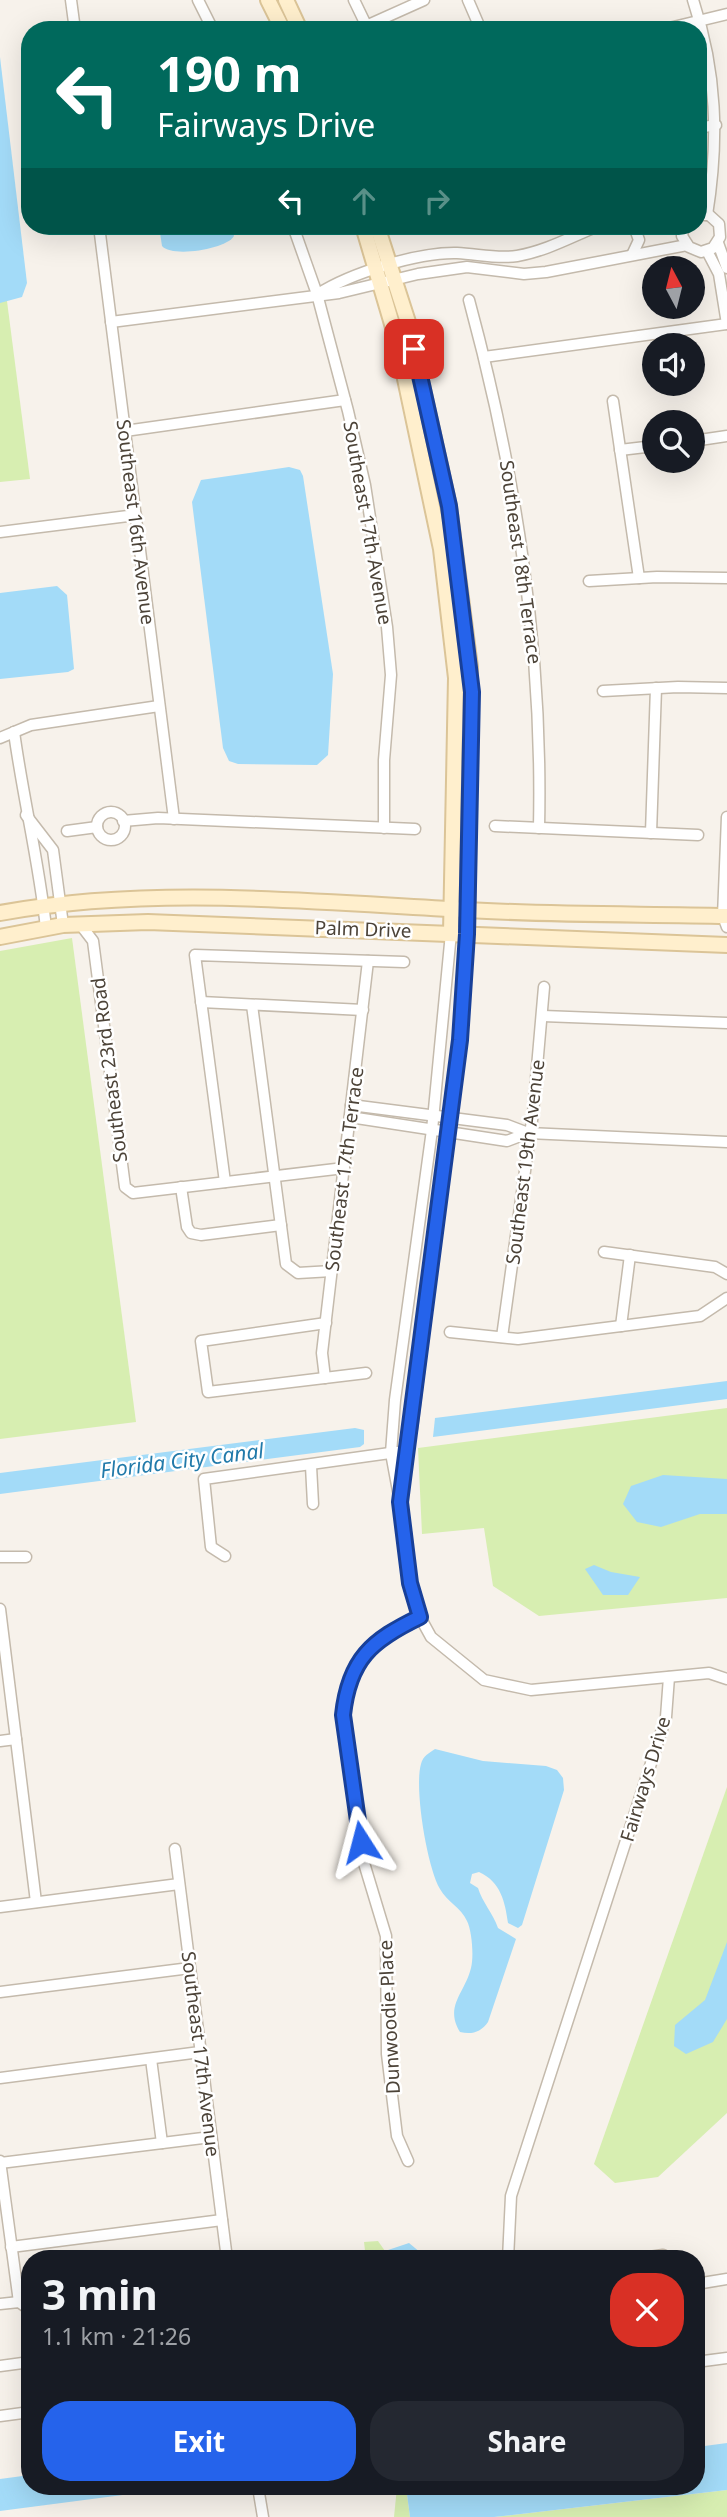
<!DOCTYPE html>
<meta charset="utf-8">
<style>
:root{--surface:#171b24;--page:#242831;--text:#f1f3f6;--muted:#9ea1a6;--accent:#2563eb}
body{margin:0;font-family:"Noto Sans",sans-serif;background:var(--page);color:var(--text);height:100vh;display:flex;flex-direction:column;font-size:26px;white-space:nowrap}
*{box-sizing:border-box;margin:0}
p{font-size:23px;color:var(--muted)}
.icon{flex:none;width:38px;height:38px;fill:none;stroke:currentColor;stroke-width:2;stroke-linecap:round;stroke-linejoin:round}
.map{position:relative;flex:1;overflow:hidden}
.sheet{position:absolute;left:21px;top:2250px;width:684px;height:245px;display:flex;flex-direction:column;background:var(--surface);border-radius:28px;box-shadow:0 7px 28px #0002}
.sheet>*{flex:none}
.guide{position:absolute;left:21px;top:21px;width:686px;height:214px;border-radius:28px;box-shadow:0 7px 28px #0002;background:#00695c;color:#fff;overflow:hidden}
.needle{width:46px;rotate:353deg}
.buttons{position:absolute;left:642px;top:256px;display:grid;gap:14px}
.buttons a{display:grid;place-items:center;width:63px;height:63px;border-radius:50%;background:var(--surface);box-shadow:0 7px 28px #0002;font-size:35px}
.pin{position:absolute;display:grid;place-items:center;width:60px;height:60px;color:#fff;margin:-30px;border-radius:14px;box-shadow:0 4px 10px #0006}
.me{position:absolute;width:77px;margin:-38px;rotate:351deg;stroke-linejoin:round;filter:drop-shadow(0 0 5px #0008)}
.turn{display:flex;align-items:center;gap:24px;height:147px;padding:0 21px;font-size:32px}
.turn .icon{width:91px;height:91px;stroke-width:2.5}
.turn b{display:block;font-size:49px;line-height:60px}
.lanes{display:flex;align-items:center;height:66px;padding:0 21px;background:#0003;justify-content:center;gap:35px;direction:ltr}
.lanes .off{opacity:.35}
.round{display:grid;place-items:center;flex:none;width:74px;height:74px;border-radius:28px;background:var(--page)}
.summary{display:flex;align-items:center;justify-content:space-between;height:119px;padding:0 21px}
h1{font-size:42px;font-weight:700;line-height:52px}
.cta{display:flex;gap:14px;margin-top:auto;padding:14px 21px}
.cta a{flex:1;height:80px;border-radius:28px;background:var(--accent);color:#fff;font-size:28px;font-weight:700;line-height:80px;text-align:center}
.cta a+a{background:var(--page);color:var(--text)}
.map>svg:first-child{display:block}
</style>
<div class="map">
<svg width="727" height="2517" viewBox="0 0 727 2517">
<rect width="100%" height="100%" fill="#f7f2eb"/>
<g fill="#d7eeb1">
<polygon points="0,247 30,479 0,482"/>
<polygon points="72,938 136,1422 0,1439 0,951"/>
<polygon points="727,1408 727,1598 539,1616 493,1586 484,1528 422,1534 418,1448"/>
<polygon points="727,1787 727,2113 658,2177 615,2183 594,2164"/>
<polygon points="378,2241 385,2251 380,2259 366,2259 364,2242"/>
<polygon points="397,2487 406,2487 410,2517 394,2517"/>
<polygon points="727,2490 727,2517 494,2517"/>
</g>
<g fill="#a3dbf8">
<polygon points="0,57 27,283 22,297 0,303"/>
<path d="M159 226H231L234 236C227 249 172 258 162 246Z"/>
<polygon points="289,467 300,470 303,476 333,674 328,755 317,765 238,764 229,761 223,748 192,502 201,480"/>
<polygon points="57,586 67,595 74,669 68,672 0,679 0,593"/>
<polygon points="727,1381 727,1399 433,1437 435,1418"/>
<polygon points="355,1428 364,1430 364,1444 360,1447 0,1494 0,1473"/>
<polygon points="663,1475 727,1479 727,1514 700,1514 661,1527 637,1522 623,1504 631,1486"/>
<polygon points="594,1565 611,1572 640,1577 628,1595 603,1595 585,1569"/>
<path d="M435 1749 483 1761 546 1766 557 1770 563 1778 564 1790 522 1925 518 1928 508 1923C505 1902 501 1882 479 1872L472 1874 470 1883 478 1888C482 1902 493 1913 498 1928L516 1939 488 2022C481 2032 472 2035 460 2032 444 2006 465 1993 471 1968 474 1957 472 1931 467 1921 461 1907 447 1902 440 1889 427 1867 414 1788 421 1764 423 1756 429 1753 435 1749Z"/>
<polygon points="727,1942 727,2019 713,2042 686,2054 674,2046 675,2025 705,2000"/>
<polygon points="409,2243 421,2253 422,2259 380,2259 385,2251"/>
<polygon points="727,2443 727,2490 494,2517 410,2517 406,2487 696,2487 697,2447"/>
<polygon points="30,2475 30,2487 184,2487 0,2511 0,2479"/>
</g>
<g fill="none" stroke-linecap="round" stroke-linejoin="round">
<defs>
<g id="street">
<polyline points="71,0 75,30"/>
<polyline points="198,0 213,30"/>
<polyline points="354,0 368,29"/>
<polyline points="468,0 481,30"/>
<path d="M693 0C717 72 719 140 707 215"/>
<polyline points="366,26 424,0"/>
<polyline points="661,30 727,14"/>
<polyline points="698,128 716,125"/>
<polyline points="99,226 174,819"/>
<polyline points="293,226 317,294 348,411 365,485 387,627 391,675 384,760 384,828"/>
<polyline points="684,226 682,236 689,247 701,252 713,248 720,237 719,224 709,215 698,215"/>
<polyline points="718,243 727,268"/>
<polyline points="707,251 719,274 727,324"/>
<polyline points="632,255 639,240 634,226"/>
<path d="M318 294C351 273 418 252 457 253 478 254 497 259 517 256 546 251 571 237 598 226"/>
<path d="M469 300C516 474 543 647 539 828"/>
<polyline points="111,322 339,293 418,274 467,267 524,274 546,272 687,245"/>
<polyline points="484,357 727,324"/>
<polyline points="613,401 639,578"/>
<polyline points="125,431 345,400"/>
<polyline points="693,441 727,436"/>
<polyline points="620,450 654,446"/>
<polyline points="0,532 136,515"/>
<polyline points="589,581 657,577 727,578"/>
<polyline points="603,691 678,687 727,688"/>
<path d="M14 732C23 798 39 862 46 928"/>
<polyline points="0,738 31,725 159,706"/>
<circle cx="111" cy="826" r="14"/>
<polyline points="26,815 53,850 63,925"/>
<polyline points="727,817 723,916 727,927"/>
<polyline points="123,821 158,818 415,829"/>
<polyline points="495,826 698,835"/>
<polyline points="67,831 97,827"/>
<polyline points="651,833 656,688"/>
<polyline points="80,924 93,941 125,1187 133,1193 344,1168"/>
<polyline points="451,933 432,1130 395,1400 391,1453 406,1534 410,1583 420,1617 431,1637 484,1680 531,1690 709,1673 727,1679"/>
<polyline points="201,1002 363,1010"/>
<polyline points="252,1005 286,1264 298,1273 332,1271"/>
<polyline points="543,1016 727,1023"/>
<polyline points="351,1105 507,1125 528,1133 727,1142"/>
<polyline points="350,1117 507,1141 528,1133"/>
<polyline points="225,1182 195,955 404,962"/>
<polyline points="181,1187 187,1227 191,1233 201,1235 281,1225"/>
<polyline points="604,1252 715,1267 727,1274"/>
<polyline points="326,1323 201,1341 208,1392 366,1373"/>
<polyline points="621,1326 630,1255"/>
<polyline points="450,1332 518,1339 700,1316 727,1298"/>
<polyline points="502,1337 533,1113 544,987"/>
<polyline points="325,1378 322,1353 368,961"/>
<polyline points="311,1466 313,1504"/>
<polyline points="401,1492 405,1451 412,1428 460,1040 467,934"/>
<polyline points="225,1556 211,1547 204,1479 397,1452"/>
<polyline points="0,1557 26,1557"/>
<polyline points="0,1609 36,1902"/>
<polyline points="0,1741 16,1739"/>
<polyline points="175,1849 227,2259"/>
<polyline points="0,1907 179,1884"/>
<polyline points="0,1992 190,1968"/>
<polyline points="151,2059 162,2143"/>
<polyline points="0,2078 200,2052"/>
<polyline points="0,2161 19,2302"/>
<path d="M408 2161 397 2136 387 2054 386 1936 364 1863 343 1715C349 1659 372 1641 420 1617"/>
<polyline points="0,2163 211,2137"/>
<polyline points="11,2247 222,2220"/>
<polyline points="508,2259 511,2196 666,1717 669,1677"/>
<polyline points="636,2259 663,2255 670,2259"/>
<polyline points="696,2284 727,2279"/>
<polyline points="0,2304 19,2302 30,2310"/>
<polyline points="696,2362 727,2358"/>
<polyline points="0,2366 30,2362"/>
<polyline points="0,2416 30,2412"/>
<polyline points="258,2487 263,2517"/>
</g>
<g id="secondary">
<polyline points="268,0 283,30"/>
<polyline points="286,0 300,30"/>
<polyline points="363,226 397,341 441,549 456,678 451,933"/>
<polyline points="377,226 408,322 449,506 470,667 467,934"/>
<path d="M0 913C154 885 311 902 467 910 553 915 640 914 727 916"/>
<polyline points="0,937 63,925 148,922 727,945"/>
</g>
</defs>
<use href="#street" stroke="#c4baac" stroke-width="13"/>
<use href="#secondary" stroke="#dbc497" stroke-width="18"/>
<use href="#street" stroke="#fff" stroke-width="10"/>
<use href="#secondary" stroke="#ffefcd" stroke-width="14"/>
</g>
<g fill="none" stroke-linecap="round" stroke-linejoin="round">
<defs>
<path id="route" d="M361 1842 343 1715C349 1659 372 1640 420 1617L410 1583 400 1502 460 1040 467 934 472 692 449 506 414 349"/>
</defs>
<use href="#route" stroke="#184099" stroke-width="18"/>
<use href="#route" stroke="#2563eb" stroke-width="12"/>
</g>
<g text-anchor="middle" stroke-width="5" stroke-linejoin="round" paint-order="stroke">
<g font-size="19" fill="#4c4338" stroke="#fff">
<text transform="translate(136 522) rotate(83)" y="7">Southeast 16th Avenue</text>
<text transform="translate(368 523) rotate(80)" y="7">Southeast 17th Avenue</text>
<text transform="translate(521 562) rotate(82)" y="7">Southeast 18th Terrace</text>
<text transform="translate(363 929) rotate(2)" y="7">Palm Drive</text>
<text transform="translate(109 1070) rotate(-97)" y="7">Southeast 23rd Road</text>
<text transform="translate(525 1162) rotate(-83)" y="7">Southeast 19th Avenue</text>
<text transform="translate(344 1169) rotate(-83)" y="7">Southeast 17th Terrace</text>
<text transform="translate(645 1779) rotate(-73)" y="7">Fairways Drive</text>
<text transform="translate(389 2017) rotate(-93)" y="7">Dunwoodie Place</text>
<text transform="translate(201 2054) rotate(83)" y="7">Southeast 17th Avenue</text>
</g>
<g font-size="21" font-style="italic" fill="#217aaa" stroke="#fff">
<text transform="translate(182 1461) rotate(-7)" y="7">Florida City Canal</text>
</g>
</g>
</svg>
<div class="buttons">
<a><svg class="needle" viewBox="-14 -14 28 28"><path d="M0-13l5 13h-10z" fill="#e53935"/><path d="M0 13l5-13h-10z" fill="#9ea1a6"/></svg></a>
<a><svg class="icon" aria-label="sound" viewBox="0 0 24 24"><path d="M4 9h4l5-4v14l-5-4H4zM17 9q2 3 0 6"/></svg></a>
<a><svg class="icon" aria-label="search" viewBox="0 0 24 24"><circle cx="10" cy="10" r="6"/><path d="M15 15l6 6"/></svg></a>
</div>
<div class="pin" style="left:414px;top:349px;background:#d93025"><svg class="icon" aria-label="arrive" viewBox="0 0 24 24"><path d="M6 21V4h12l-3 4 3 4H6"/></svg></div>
<svg class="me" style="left:361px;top:1842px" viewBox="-20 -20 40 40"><path d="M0-17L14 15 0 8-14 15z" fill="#2563eb" stroke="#fff" stroke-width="4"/></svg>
<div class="guide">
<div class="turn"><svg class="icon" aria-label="left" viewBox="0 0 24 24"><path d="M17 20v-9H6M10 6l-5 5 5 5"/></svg><div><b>190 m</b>Fairways Drive</div></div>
<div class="lanes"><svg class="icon" aria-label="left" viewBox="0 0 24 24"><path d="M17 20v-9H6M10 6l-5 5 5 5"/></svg><svg class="icon off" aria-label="ahead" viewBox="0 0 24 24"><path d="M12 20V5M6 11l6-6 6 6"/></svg><svg class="icon off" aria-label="right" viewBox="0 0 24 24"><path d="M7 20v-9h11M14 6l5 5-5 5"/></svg></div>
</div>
<section class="sheet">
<div class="summary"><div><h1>3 min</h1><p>1.1 km · 21:26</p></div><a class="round" style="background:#d93025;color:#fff"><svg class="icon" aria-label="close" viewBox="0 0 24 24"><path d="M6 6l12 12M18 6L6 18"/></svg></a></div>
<div class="cta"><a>Exit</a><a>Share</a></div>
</section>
</div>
